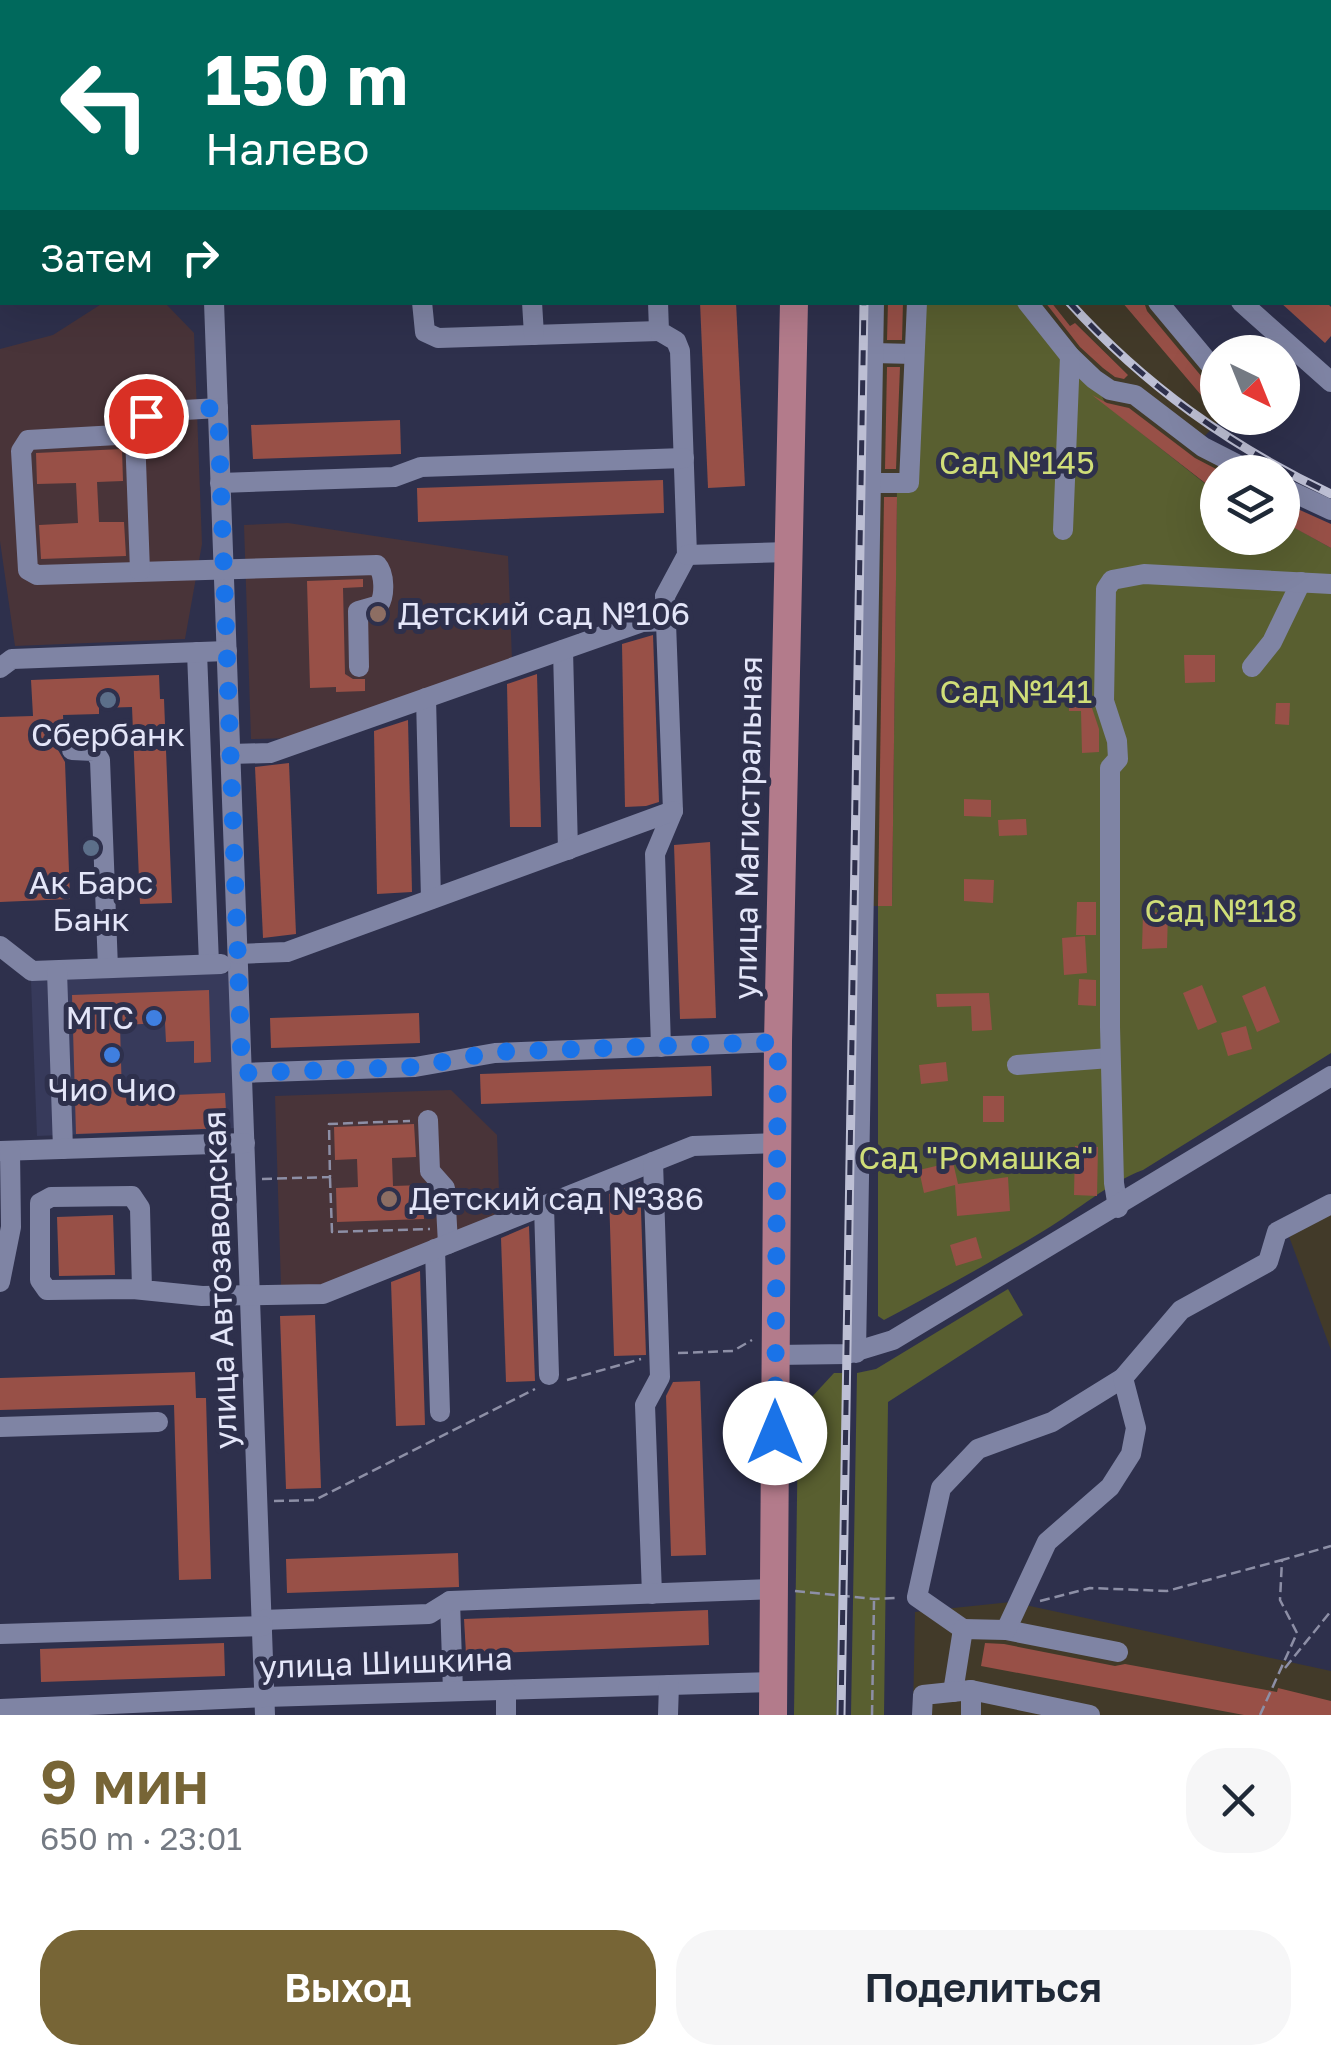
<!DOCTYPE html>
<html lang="ru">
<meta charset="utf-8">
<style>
:root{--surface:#fff;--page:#f6f6f7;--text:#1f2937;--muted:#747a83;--accent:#776536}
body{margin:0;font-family:"Golos Text",sans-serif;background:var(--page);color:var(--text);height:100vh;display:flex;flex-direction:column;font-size:38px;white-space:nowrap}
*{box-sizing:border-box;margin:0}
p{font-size:32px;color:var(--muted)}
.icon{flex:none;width:55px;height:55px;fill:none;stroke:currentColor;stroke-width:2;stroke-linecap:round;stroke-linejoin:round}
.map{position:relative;height:1715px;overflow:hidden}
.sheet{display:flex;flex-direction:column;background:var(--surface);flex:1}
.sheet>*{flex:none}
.hud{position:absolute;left:0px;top:0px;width:1332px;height:305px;box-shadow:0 10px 40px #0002;background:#00695c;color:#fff;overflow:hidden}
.needle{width:65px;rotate:137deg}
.buttons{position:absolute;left:1200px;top:335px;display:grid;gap:20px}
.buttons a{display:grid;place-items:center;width:100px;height:100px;border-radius:50%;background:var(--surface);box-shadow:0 10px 40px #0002;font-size:50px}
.pin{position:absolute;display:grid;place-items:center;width:85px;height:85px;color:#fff;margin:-42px;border:5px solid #fff;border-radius:50%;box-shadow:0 2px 10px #0007}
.me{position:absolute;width:110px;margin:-55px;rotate:0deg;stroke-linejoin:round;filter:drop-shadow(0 0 8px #0008)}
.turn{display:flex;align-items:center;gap:35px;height:210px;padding:0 40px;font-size:45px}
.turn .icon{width:130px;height:130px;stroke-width:2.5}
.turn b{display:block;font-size:70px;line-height:85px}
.then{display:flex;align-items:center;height:95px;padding:0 40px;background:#0003;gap:20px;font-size:38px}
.round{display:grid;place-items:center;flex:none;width:105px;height:105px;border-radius:40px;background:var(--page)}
.headline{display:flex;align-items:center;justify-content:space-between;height:170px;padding:0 40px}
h1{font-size:60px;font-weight:600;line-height:75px;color:var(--accent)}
.button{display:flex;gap:20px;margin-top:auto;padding:20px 40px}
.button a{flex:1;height:115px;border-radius:40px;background:var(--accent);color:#fff;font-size:40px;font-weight:600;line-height:115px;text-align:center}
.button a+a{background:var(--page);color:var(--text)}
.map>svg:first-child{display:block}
</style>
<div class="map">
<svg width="1331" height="1715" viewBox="0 0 1331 1715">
<rect width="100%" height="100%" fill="#2e304c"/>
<polygon fill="#373a5b" points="234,973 238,1128 37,1136 31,981"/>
<g fill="#423a29">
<polygon points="874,303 917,303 909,483 897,484 892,906 863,906"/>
<polygon points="1027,303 1158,303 1217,374 1218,418 1222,418 1200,441 1248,472 1218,472 1217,493 1106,405"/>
<polygon points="1331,1196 1331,1350 1287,1231"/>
<polygon points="1011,1602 1331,1671 1331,1715 913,1715 915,1612"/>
</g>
<g fill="#493439">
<polygon points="103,303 165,303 194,333 202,544 185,639 15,646 0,541 0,349 53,335"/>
<polygon points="288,523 508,556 512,660 296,738 251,739 244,525"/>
<polygon points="451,1090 497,1135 500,1219 335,1284 281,1286 275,1096"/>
</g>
<g fill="#595f30">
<path d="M917 303H1027L1094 379 1106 405 1217 493 1218 538H1282L1283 521 1331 548V1053L1143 1170C1108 1183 1078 1210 1045 1230 992 1262 938 1291 884 1320L878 1316V906L892 905 897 483H908Z"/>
<polygon points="1008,1289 1023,1315 888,1402 884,1715 851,1715 857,1373 876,1369"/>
<polygon points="834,1373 843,1373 836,1715 794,1715 798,1428 810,1399"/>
</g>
<g fill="#985047">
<polygon points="700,302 736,302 745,486 708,488"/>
<polygon points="888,302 903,302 902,340 887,340"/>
<polygon points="1045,302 1051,302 1070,326 1075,323 1128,375 1124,379 1115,377 1103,368 1080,347"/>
<polygon points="1122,302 1144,302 1147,311 1207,383 1218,390 1218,415"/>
<polygon points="1280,302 1326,302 1331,307 1331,336 1325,343"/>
<polygon points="887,367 900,367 896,469 885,469"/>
<polygon points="1092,395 1107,403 1129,408 1195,458 1218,470 1218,493"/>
<polygon points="400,420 401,454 253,459 251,425"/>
<polygon points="122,449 123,481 97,482 99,522 124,522 126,556 41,559 39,525 78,523 76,483 37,484 36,453"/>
<polygon points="663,480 664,513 418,522 417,488"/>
<polygon points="884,497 897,497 892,906 878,906"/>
<polygon points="1282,502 1331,524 1331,548 1282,521"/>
<polygon points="363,579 363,587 343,588 345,674 353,679 365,679 365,691 336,692 336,687 310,688 307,581"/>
<polygon points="653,635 659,802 646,806 625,807 622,644"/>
<polygon points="1184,655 1215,655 1215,682 1185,683"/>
<polygon points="537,674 541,827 510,827 507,684"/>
<polygon points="159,675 160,699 164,699 172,903 140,904 132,707 99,708 99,714 63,715 64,739 58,750 65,762 70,899 0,902 0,717 33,716 31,680"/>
<polygon points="1090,690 1091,705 1099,729 1099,752 1082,753 1081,711 1069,711 1069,691"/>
<polygon points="1276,703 1290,703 1289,725 1275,724"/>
<polygon points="408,720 412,892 377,894 374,731"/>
<polygon points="289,763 296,934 263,938 255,767"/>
<polygon points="964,799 991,800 991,817 964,816"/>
<polygon points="1026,819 1027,835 999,836 998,820"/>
<polygon points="710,842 716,1018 680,1019 674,845"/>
<polygon points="964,879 994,880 993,903 964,901"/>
<polygon points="1077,902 1096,902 1096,935 1076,935"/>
<polygon points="1168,912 1167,948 1142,949 1143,913"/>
<polygon points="1085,936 1087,973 1064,975 1062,938"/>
<polygon points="1079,979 1096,980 1096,1006 1078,1005"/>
<polygon points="1202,985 1217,1022 1198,1030 1183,993"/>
<polygon points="1265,986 1280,1022 1257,1032 1242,996"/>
<polygon points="209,990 211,1062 194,1063 194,1041 166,1042 165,1023 120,1025 122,1097 225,1093 227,1128 76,1134 72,995"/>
<polygon points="989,993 992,1030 972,1031 971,1006 937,1007 936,994"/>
<polygon points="419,1013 420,1043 271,1048 270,1018"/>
<polygon points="1246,1026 1252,1049 1228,1056 1221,1033"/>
<polygon points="946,1062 948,1081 921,1084 919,1065"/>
<polygon points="711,1066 712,1096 481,1104 480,1074"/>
<rect x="983" y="1096" width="21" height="26"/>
<polygon points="414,1124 416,1157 392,1158 393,1186 423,1185 424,1219 337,1222 336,1188 358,1187 357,1159 335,1160 334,1127"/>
<polygon points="1075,1146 1098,1147 1097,1196 1074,1195"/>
<polygon points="894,1149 895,1169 878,1170 877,1150"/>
<polygon points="953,1162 958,1184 1008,1177 1010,1211 957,1216 955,1185 924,1193 919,1170"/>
<polygon points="640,1182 646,1355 614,1356 609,1194"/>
<polygon points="113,1215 115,1275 59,1276 57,1217"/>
<polygon points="529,1226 535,1381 506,1382 501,1238"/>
<polygon points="976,1237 982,1258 956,1266 950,1245"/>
<polygon points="420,1271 425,1425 396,1426 391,1282"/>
<polygon points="315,1315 321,1488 286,1489 280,1316"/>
<polygon points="195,1372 196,1398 206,1398 211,1579 179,1580 174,1405 0,1410 0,1378"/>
<polygon points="700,1381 706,1555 671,1556 666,1396 673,1382"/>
<polygon points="458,1553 459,1587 287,1593 286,1559"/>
<polygon points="708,1610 709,1645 466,1654 464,1619"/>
<polygon points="224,1643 225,1676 41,1682 40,1649"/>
<polygon points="985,1643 1004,1644 1115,1666 1125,1664 1277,1692 1278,1688 1331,1701 1331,1715 1244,1715 981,1666"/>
</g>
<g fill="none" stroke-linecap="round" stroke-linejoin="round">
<g stroke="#8d8fa6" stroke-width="2.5" stroke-dasharray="10 5" stroke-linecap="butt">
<polyline points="877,0 877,2"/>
<polyline points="832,2 833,0"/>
<polyline points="330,1178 332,1232 430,1229"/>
<polyline points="262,1179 330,1177 329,1124 410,1121"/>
<polyline points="678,1353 733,1351 752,1340"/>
<polyline points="567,1380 641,1359"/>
<polyline points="274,1501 315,1500 535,1389"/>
<polyline points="795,1591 874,1599 897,1598"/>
<polyline points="1040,1601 1090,1588 1167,1591 1282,1560"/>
<polyline points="1285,1668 1331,1611"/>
<polyline points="872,1715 874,1601"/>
<polyline points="1260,1715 1297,1633 1280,1600 1282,1560 1331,1546"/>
</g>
<g stroke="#7f84a4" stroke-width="20">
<polyline points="23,0 23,2"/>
<polyline points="92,0 93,2"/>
<polyline points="201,0 201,2"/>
<polyline points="297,0 297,2"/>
<polyline points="498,0 498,2"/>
<polyline points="704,0 704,2"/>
<polyline points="969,0 971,2"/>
<polyline points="1104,0 1105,2"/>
<polyline points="1218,2 1218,0"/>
<polyline points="0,5 2,5"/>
<polyline points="1330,55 1331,55"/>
<polyline points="0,137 2,137"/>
<polyline points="0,254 2,254"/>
<polyline points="1330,288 1331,289"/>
<polyline points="214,302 265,1715"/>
<polyline points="422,302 425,332 438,338 659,331"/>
<polyline points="532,302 534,335"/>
<polyline points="658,302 659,331 676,341 680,351 687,555 665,596 673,811 655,854 661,1047"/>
<polyline points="1027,302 1070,356 1094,379 1110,390 1135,395 1203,447 1252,472"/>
<polyline points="1158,302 1218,374"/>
<polyline points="1241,302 1331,382"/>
<polyline points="873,353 914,354"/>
<path d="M218 408 151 412 135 434 28 440 21 451 28 570 37 575 377 565C385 574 385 596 379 605L358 611 359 667"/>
<polyline points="135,434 140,571"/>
<polyline points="220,483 394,477 421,467 684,458"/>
<polyline points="871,483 909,483 917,302"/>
<polyline points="1282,487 1331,510"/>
<polyline points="1063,530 1070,356"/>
<polyline points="687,555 789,552"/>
<polyline points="563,650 568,850"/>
<polyline points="197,652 209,964"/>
<polyline points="1252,667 1272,642 1301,582"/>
<polyline points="0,668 12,659 227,651"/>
<polyline points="426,698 431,899"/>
<polyline points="72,750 94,751 100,760 108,968"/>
<polyline points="230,754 270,753 642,622 666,621"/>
<polyline points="0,946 32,971 221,964"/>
<polyline points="238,954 287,952 673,811"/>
<polyline points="57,971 63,1149"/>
<polyline points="1017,1065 1110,1058"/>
<polyline points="242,1073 415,1067 495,1053 778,1042"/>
<polyline points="428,1120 430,1171 445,1188 448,1244"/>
<polyline points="0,1151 245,1143"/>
<polyline points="544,1206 549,1375"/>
<polyline points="1118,1208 1114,1183 1110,1027 1110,768 1118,759 1117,741 1104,701 1106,589 1112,580 1144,574 1331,584"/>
<polyline points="435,1249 440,1412"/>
<polyline points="0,1282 11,1227 10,1151"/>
<polyline points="142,1290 140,1208 132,1196 51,1197 40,1203 40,1280 47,1290 133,1289 202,1296 323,1294 693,1146 777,1143"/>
<polyline points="856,1353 874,302"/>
<polyline points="776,1355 847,1354 893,1340 1331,1076"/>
<polyline points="0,1427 158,1422"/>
<polyline points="652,1594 645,1405 660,1377 653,1162"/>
<polyline points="450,1601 453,1691"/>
<polyline points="262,1620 429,1614 450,1601 774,1589"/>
<polyline points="963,1629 917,1597 941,1488 978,1449 1052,1422 1123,1378 1181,1310 1268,1262 1277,1232 1331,1204"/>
<polyline points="1006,1630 1118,1652"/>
<polyline points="0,1634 263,1626"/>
<polyline points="953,1692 963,1629 1006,1630 1047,1542 1110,1487 1131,1454 1136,1428 1123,1378"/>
<polyline points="0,1709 265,1697 774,1682"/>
<polyline points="506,1715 506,1690"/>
<polyline points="668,1715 669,1685"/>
<polyline points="922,1715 923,1695 971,1690 1090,1715"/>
<polyline points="971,1715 971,1690"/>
</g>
<g stroke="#b37b8b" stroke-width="28">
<polyline points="802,2 802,0"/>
<polyline points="773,1715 778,1042 794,302"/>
</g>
<defs>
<g id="rail">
<polyline points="907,0 907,2"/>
<polyline points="870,2 870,0"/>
<path d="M1069 302C1145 386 1230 446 1331 494"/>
<polyline points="841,1715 864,302"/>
</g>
</defs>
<use href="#rail" stroke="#bdbfd4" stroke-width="9"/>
<use href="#rail" stroke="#2e304c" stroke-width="5" stroke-dasharray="15" stroke-linecap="butt"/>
</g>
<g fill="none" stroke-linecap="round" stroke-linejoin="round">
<polyline stroke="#1a73e8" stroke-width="18" stroke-dasharray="0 32.4" points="146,416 159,410 218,408 242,1073 416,1067 494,1052 778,1042 775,1433"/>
</g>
<g fill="#8d6e63" stroke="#2e304c" stroke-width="4">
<circle cx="378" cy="614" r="10"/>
<circle cx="389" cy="1199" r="10"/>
</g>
<g fill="#5c6f8a" stroke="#2e304c" stroke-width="4">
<circle cx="108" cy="700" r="10"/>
<circle cx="91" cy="848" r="10"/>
</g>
<g fill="#3f7fe0" stroke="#2e304c" stroke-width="4">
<circle cx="154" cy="1018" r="10"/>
<circle cx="112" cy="1055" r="10"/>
</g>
<g text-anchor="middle" stroke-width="10" stroke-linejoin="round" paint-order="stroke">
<g font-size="32" fill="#d0de78" stroke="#2e304c">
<text x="1017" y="474">Сад №145</text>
<text x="1016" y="703">Сад №141</text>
<text x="1221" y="922">Сад №118</text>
<text x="976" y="1169">Сад "Ромашка"</text>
</g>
<g font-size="32" fill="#e4e6f9" stroke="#2e304c">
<text x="398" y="625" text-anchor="start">Детский сад №106</text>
<text x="108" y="746">Сбербанк</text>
<text x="91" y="894">Ак Барс<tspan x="91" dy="37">Банк</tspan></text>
<text x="134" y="1029" text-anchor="end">МТС</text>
<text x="112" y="1101">Чио Чио</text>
<text x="409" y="1210" text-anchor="start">Детский сад №386</text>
</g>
<g font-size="32" fill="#e4e6f9" stroke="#2e304c">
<text transform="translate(748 828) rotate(-89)" y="11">улица Магистральная</text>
<text transform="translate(220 1280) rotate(-92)" y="11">улица Автозаводская</text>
<text transform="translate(386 1663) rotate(-2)" y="11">улица Шишкина</text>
</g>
</g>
</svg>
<div class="buttons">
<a><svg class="needle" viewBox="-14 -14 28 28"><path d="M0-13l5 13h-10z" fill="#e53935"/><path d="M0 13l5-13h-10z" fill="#747a83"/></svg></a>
<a><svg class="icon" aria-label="layers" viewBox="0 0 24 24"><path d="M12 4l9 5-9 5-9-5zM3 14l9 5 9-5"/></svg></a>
</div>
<div class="pin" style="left:146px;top:416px;background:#d93025"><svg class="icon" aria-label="arrive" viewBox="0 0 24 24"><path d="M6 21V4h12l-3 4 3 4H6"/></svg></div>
<svg class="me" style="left:775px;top:1433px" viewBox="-20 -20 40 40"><circle r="19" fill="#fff"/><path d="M0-13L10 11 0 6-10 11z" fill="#1a73e8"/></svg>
<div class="hud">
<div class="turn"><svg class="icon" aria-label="left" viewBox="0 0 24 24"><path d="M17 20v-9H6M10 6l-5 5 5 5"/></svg><div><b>150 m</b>Налево</div></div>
<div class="then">Затем<svg class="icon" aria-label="right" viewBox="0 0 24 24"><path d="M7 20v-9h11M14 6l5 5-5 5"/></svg></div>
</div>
</div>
<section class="sheet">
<div class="headline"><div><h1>9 мин</h1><p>650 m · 23:01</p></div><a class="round"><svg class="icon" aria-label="close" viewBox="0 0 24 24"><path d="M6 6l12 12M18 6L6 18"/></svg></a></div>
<div class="button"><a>Выход</a><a>Поделиться</a></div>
</section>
